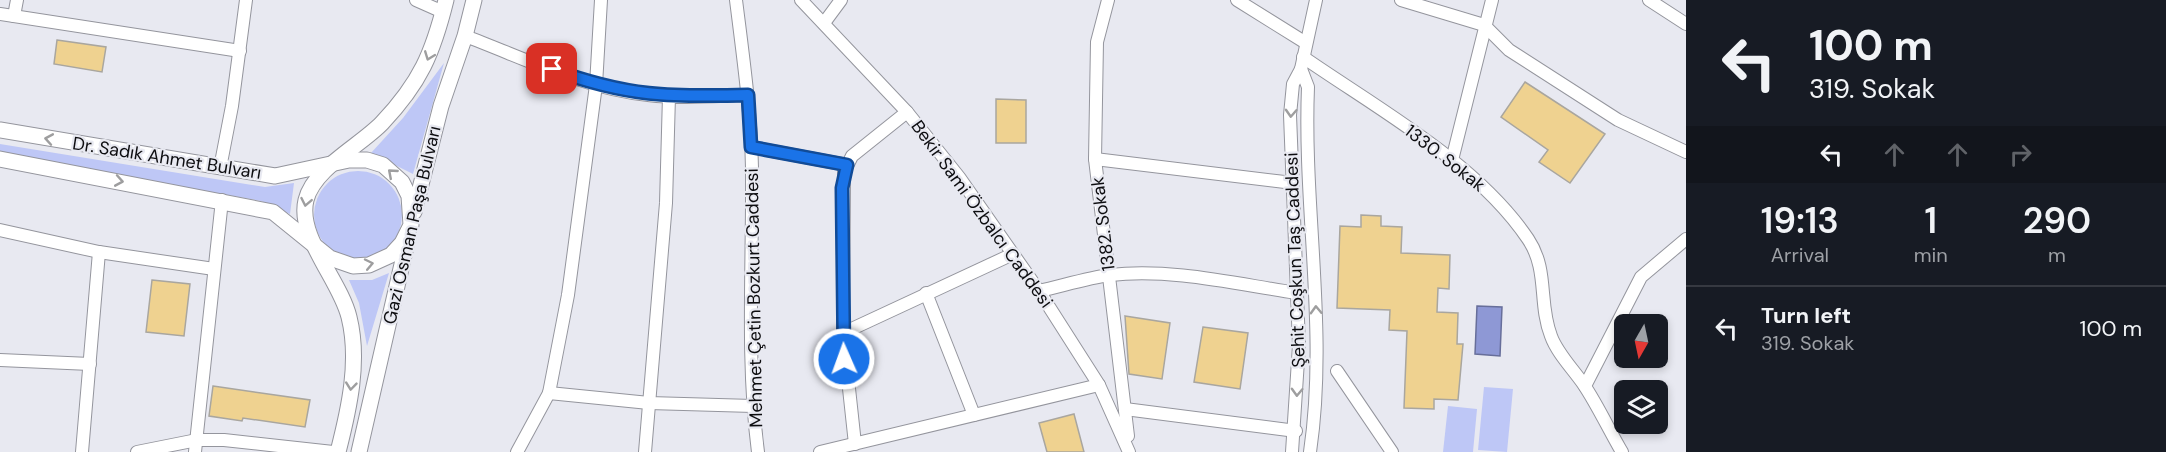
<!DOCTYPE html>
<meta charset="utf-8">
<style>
:root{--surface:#171b24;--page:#242831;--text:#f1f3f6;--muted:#9ea1a6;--line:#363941}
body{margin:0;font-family:"DM Sans",sans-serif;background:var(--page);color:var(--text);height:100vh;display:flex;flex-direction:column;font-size:22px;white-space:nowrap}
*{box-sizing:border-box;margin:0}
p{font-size:20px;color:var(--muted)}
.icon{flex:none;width:33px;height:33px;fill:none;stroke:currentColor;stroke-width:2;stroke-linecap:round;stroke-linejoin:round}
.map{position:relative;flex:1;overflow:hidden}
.sheet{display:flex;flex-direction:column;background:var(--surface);width:480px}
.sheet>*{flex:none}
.guide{background:#171b24;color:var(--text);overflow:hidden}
.needle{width:39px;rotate:189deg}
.buttons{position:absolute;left:1614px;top:314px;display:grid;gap:12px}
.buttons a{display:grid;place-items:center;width:54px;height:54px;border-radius:9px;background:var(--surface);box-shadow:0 3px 9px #0003;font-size:30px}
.pin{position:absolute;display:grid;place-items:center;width:51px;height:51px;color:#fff;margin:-26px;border-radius:12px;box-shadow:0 3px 9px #0006}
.me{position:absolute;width:66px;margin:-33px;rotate:358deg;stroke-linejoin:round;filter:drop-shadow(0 0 4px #0008)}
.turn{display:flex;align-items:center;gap:21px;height:126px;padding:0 24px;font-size:27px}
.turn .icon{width:78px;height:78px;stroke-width:2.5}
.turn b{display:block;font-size:42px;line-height:51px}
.lanes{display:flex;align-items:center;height:57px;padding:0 24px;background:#0003;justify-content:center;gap:30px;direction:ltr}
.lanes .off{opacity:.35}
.eta{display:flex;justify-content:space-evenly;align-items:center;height:102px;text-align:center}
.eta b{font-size:36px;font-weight:600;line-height:42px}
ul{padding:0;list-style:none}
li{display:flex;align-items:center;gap:18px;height:84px;padding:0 24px;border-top:2px solid var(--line)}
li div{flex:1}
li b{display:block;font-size:22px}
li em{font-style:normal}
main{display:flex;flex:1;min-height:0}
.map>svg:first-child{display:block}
</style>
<main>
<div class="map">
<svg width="1686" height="452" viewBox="0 0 1686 452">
<rect width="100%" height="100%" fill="#e8e9f1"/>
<g fill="#bec7f6">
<polygon points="444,63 413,174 371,153 403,118"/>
<polygon points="0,144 252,185 265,187 294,183 290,214 261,201 0,155"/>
<circle cx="358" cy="215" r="44"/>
<polygon points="389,273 367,346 359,303 349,280 372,280"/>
<polygon points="1484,387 1513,389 1507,452 1478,450"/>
<polygon points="1448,406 1477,409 1473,452 1443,452"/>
</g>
<polygon fill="#8e98d5" stroke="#676e9a" stroke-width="1.5" points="1477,306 1502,307 1500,356 1475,354"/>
<g fill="#efd290" stroke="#a9a69f" stroke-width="1.5">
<polygon points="57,40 106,47 102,72 54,64"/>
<polygon points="1525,82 1605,134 1570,183 1539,162 1548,150 1501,117"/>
<polygon points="996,99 1026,100 1026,143 996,143"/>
<polygon points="1361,215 1381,216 1381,226 1402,227 1401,253 1450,255 1449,289 1438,288 1437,312 1458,313 1457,344 1463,344 1458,400 1434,399 1434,409 1404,408 1407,331 1389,330 1390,310 1337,308 1340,226 1361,227"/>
<polygon points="152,280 190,284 184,336 146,332"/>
<polygon points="1125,316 1170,323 1162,379 1129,374"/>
<polygon points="1203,327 1248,333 1240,389 1194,382"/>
<polygon points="213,386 310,400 305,427 243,418 242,421 209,416"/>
<polygon points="1074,414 1084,452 1047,452 1039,423"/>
</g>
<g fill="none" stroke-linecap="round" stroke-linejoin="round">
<defs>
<g id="minor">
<polyline points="416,0 443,12"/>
<path d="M736 0C743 56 751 112 752 168 753 262 746 359 758 452"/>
<polyline points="801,0 907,112 959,177 1039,291 1099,385 1129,452"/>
<polyline points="1108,0 1097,42 1095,159 1128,436"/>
<polyline points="1237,0 1306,43"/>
<polyline points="1401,0 1484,25 1509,50 1618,120 1686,152"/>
<polyline points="1649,0 1686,24"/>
<polyline points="0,14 240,51"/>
<polyline points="14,16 17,0"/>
<polyline points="824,23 841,0"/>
<path d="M465 36C524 58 585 89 648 95 681 99 715 96 748 95"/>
<path d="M1303 57C1378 109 1477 163 1528 239 1549 270 1538 303 1551 336 1557 353 1573 369 1584 385 1598 406 1609 430 1622 452"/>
<path d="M1301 69 1308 87C1303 208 1328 331 1310 452"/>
<polyline points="751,147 847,165"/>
<polyline points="1095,159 1293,183"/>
<polyline points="1452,160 1492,0"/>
<polyline points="220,168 232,106 246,0"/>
<polyline points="0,230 99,252 214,269"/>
<path d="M1039 291C1062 286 1087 278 1110 275 1172 268 1236 284 1297 293"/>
<polyline points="926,293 974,415"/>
<polyline points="843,333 1013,254"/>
<polyline points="0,360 90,364"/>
<polyline points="1337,371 1392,452"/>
<polyline points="1585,386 1641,277 1686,239"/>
<polyline points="549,393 649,403 753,406"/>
<polyline points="1125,409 1296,431"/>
<polyline points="855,444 843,333 844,172 852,156 907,112"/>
<polyline points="82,452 99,252"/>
<polyline points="137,452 197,440 224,440 333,452"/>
<polyline points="195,452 222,200"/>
<polyline points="517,452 549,393 568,295 596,85 601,0"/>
<polyline points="645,452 666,203 669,96"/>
<polyline points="820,452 1099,385"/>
<polyline points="1292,452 1299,345 1290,115 1293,84 1301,69 1316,0"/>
</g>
<g id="major">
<polyline points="0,130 275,176 349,160 367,160 383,165 402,182 409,196 411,225 402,243 391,255 369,265 353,266 330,258 273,212 0,159"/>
<polyline points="414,212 441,106 465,36 474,0"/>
<path d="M338 452C349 409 360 361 349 317 340 280 297 237 306 200 314 168 360 146 382 123 420 83 433 53 446 0"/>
<polyline points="359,452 408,238"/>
</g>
</defs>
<use href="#minor" stroke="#94959d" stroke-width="14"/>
<use href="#major" stroke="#94959d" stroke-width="17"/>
<use href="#minor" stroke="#fff" stroke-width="12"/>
<use href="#major" stroke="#fff" stroke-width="15"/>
</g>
<defs><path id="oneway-chevron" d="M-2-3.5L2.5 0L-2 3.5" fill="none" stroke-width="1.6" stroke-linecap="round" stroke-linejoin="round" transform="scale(1.5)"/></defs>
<g stroke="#9e9e9f">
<use href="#oneway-chevron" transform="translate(429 56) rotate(111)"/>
<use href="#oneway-chevron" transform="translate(1291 113) rotate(93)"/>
<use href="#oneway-chevron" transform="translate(49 139) rotate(-170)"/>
<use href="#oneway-chevron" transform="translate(392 173) rotate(-139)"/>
<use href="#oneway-chevron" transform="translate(119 181) rotate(10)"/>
<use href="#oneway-chevron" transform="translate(306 202) rotate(101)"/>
<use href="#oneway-chevron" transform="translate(369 264) rotate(-12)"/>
<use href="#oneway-chevron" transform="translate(1316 310) rotate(-92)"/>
<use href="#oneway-chevron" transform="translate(351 386) rotate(96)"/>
<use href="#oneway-chevron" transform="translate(1297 392) rotate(92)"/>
</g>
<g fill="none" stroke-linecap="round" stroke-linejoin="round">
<defs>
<path id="route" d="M552 69C627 97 670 97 748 95L751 147 847 165 842 188 844 359"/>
</defs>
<use href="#route" stroke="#114b97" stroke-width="15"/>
<use href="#route" stroke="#1a73e8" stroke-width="10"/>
</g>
<g text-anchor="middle" stroke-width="4.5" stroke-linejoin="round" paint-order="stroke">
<g font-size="18" fill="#0d0d10" stroke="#e8e9f1">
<text transform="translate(167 158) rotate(9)" y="6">Dr. Sadık Ahmet Bulvarı</text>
<text transform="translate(1445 158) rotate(38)" y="6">1330. Sokak</text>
<text transform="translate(982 214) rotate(54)" y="6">Bekir Sami Özbalcı Caddesi</text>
<text transform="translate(1103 224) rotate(-97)" y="6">1382. Sokak</text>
<text transform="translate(412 225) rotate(-77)" y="6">Gazi Osman Paşa Bulvarı</text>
<text transform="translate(1295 260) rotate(-92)" y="6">Şehit Coşkun Taş Caddesi</text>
<text transform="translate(754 298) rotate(-91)" y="6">Mehmet Çetin Bozkurt Caddesi</text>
</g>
</g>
</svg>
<div class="buttons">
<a><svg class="needle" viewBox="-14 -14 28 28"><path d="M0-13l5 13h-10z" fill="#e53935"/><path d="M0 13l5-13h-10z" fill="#9ea1a6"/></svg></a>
<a><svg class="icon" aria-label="layers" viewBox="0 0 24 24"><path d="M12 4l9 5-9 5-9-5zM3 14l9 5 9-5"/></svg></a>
</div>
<div class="pin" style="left:552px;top:69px;background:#d93025"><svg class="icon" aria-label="arrive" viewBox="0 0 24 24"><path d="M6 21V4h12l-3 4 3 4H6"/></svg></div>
<svg class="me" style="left:844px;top:359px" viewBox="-20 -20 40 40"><circle r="17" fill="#1a73e8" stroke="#fff" stroke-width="3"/><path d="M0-11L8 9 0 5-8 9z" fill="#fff"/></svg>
</div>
<section class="sheet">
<div class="guide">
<div class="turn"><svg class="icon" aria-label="left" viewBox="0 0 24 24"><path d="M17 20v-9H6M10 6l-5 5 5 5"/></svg><div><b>100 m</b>319. Sokak</div></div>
<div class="lanes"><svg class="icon" aria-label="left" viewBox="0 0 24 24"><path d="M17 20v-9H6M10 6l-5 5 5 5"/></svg><svg class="icon off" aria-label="ahead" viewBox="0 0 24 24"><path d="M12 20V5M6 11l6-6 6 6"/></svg><svg class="icon off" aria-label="ahead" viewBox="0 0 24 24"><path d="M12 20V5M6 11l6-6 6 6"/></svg><svg class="icon off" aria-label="right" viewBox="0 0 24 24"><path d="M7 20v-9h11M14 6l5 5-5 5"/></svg></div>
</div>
<div class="eta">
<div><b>19:13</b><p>Arrival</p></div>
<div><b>1</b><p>min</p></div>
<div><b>290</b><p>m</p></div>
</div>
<ul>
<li><svg class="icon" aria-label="left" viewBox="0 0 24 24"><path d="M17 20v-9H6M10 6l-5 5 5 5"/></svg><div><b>Turn left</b><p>319. Sokak</p></div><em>100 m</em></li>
</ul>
</section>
</main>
